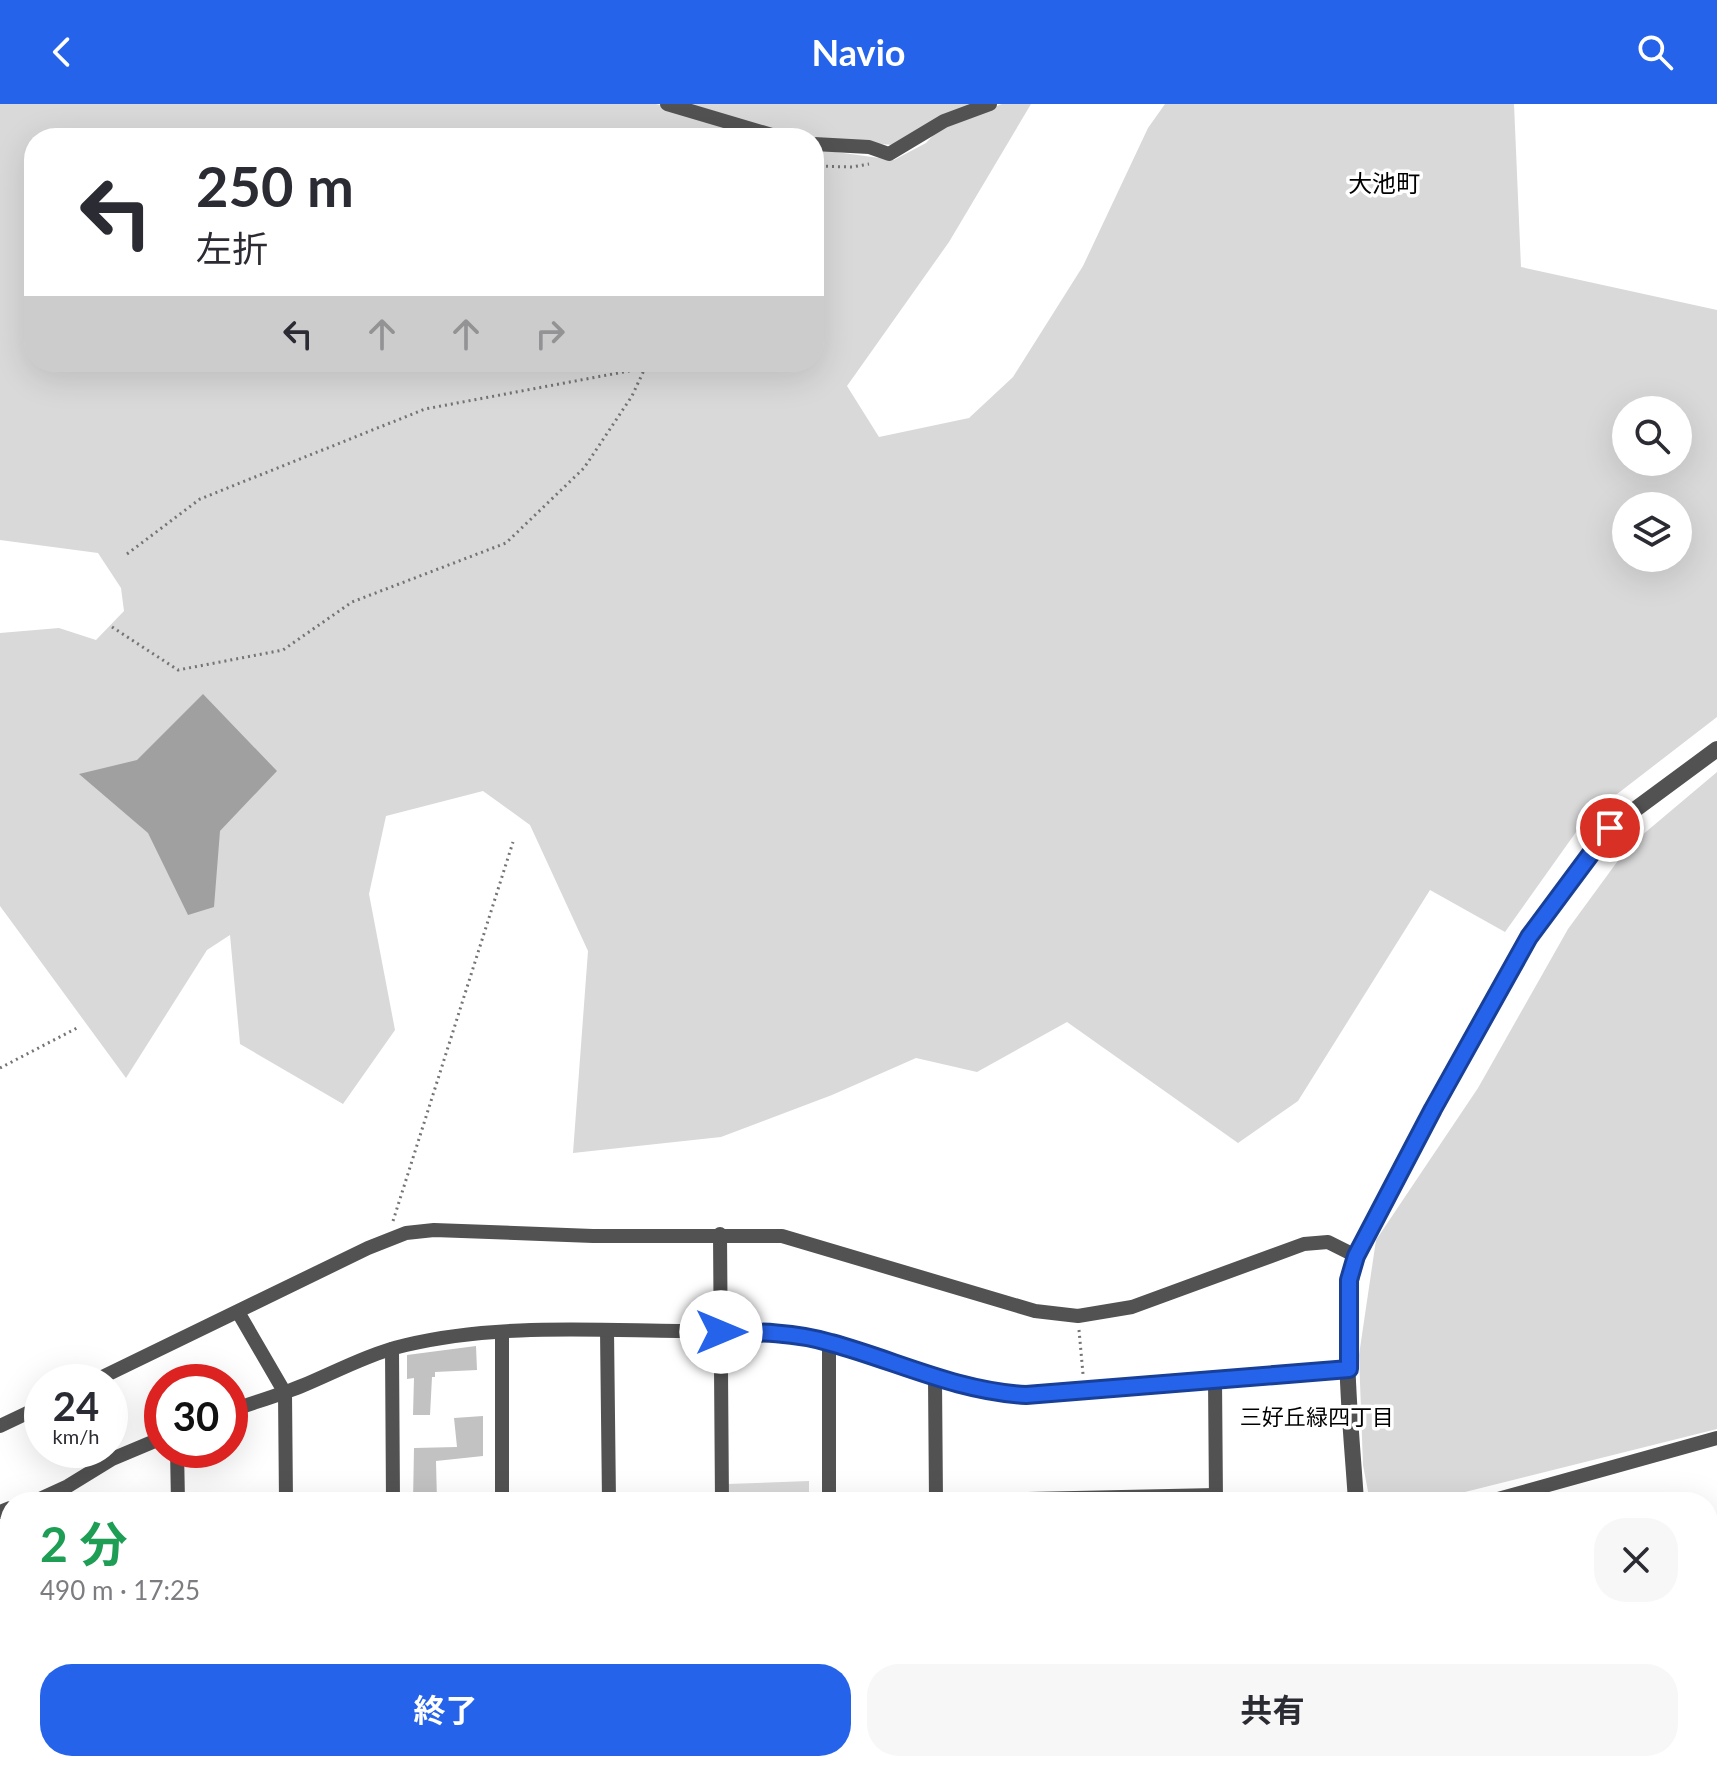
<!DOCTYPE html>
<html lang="ja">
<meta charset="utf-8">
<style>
:root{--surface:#fff;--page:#f7f7f7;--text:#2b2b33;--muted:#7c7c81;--accent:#2563eb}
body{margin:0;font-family:Lato,"Noto Sans JP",sans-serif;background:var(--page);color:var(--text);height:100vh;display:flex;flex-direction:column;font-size:30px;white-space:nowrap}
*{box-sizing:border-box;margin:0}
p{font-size:26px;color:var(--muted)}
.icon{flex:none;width:44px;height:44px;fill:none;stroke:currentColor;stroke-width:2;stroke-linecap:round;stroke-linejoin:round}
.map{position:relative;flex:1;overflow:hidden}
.drawer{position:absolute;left:0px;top:1388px;width:1718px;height:280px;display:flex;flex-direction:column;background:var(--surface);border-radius:32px 32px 0 0;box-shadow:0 8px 32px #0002}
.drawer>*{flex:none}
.banner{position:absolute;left:24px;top:24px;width:800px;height:244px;border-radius:32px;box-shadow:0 8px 32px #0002;background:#fff;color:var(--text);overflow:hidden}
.buttons{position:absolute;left:1612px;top:292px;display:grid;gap:16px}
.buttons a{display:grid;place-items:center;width:80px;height:80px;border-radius:50%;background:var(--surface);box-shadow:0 8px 32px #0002;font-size:40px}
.speed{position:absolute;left:24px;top:1260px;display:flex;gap:16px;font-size:40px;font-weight:700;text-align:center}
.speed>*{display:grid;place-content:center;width:104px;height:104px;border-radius:50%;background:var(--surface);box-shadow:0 8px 32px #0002;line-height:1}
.speed small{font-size:20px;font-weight:400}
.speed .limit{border:12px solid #d22;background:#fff;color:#111}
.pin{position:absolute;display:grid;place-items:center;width:68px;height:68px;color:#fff;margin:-34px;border:4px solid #fff;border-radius:50%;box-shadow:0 2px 8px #0007}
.me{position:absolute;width:88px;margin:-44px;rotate:90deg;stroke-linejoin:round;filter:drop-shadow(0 0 6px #0008)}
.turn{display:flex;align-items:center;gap:28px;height:168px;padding:0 40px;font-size:36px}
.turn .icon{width:104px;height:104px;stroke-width:2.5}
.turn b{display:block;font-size:56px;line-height:68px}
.lanes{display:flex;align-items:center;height:76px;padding:0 40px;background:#0003;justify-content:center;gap:40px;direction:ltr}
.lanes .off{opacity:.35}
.round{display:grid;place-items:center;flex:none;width:84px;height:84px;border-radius:32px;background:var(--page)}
.summary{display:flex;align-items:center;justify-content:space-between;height:136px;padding:0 40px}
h1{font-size:48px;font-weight:700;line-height:60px;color:#1e9e55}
.button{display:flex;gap:16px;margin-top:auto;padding:16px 40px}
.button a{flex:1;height:92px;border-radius:32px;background:var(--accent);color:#fff;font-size:32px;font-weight:700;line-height:92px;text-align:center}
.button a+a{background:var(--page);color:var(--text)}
header{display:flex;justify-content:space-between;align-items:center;height:104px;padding:0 40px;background:var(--accent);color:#fff;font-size:36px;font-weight:700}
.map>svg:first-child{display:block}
</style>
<header><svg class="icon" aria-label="back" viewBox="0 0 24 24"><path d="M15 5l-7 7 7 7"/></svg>Navio<svg class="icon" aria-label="search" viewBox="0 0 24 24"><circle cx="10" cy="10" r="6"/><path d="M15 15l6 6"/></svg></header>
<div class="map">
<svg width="1717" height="1668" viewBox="0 0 1717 1668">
<rect width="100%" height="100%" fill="#fff"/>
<g fill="#d9d9d9" fill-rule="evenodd">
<path d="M0 0H656L763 34H34V258H814V45L894 56 926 39 940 24 1002 0H1031L949 138 847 282 879 333 969 314 1013 273 1083 162 1148 24 1165 0H1514L1521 163 1717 206V613L1586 714 1505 828 1430 786 1298 997 1238 1039 1067 918 977 968 916 954 832 991 721 1033 573 1049 588 847 530 721 483 687 386 712 369 790 395 926 343 1000 240 940 230 831 207 846 126 974 0 802V529L59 524 96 536 124 507 121 484 98 449 0 436ZM1626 306H1678V358H1626ZM1626 402H1678V454H1626Z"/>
<polygon points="681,0 980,0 894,41 796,34 749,23"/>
<polygon points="1717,668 1717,1325 1429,1397 1370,1398 1363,1361 1359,1251 1376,1136 1478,984 1568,825 1628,743"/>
<polygon points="809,1377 809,1398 727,1398 727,1380"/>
</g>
<polygon fill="#a0a0a0" points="203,590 277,667 220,727 214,803 188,811 148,729 79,670 137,656"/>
<g fill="#c2c2c2">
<polygon points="476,1242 477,1266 435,1268 435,1273 432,1273 430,1311 413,1311 414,1274 407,1275 407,1251"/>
<polygon points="483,1312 483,1352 436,1357 437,1398 413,1398 414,1344 457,1343 454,1314"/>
</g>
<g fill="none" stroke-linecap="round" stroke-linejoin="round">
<g stroke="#747474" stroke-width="3" stroke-dasharray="2 4" stroke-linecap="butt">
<polyline points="814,62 852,63 869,60"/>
<polyline points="127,450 200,395 425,305 645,264 657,258"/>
<polyline points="112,523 178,566 283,546 352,498 506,439 584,364 632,292 645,264"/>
<polyline points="0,964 77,924"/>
<polyline points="393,1117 513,738"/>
<polyline points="1079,1226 1083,1270"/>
<polyline points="786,1668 786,1658"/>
</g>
<g stroke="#525252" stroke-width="14">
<polyline points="667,0 782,34"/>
<polyline points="814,40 869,43 889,50 944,17 990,0"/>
<polyline points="720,1130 722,1398"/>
<polyline points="238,1208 285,1289 286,1398"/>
<polyline points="607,1226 609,1398"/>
<polyline points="502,1229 502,1398"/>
<polyline points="392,1245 393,1398"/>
<polyline points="935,1275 936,1398"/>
<polyline points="1215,1275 1216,1398"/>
<polyline points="92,1278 368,1144 406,1129 434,1126 593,1132 782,1132 1035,1207 1078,1212 1132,1203 1304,1140 1328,1138 1356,1152"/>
<path d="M230 1307C255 1298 280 1291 304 1281 337 1267 371 1249 406 1241 493 1220 589 1226 678 1227 720 1228 763 1225 805 1233 883 1248 943 1287 1026 1291L1349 1265"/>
<polyline points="0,1322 42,1302"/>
<polyline points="177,1346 178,1398"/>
<polyline points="936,1397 1216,1391"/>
<polyline points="33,1398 68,1382 112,1355 162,1334"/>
<polyline points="829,1398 829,1238"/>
<polyline points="1487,1398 1717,1334"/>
<polyline points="0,1408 10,1404"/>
<polyline points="0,1482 10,1483"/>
<polyline points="1708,1482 1717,1482"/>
<polyline points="1708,1623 1717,1623"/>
<polyline points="395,1658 395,1668"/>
<polyline points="502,1658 502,1668"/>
<polyline points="610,1658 610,1668"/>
<polyline points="723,1658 723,1668"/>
<polyline points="1429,1658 1429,1668"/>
<polyline points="1535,1658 1535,1668"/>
<polyline points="8,1668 10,1647"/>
<polyline points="177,1668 178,1658"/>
<polyline points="289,1668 289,1658"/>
</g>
<g stroke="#525252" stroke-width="16">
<path d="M1356 1398C1352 1328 1338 1218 1356 1152L1433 1005 1529 833 1610 724 1717 645"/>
<polyline points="0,1552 10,1553"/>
<polyline points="1708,1554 1717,1554"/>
<polyline points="1355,1668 1355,1658"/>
</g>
</g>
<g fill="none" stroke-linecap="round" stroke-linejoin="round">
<defs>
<path id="route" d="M721 1228C758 1228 795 1228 831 1239 897 1257 956 1287 1026 1291L1349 1265V1176L1356 1152 1433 1005 1529 833 1610 724"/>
</defs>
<use href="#route" stroke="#184099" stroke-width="20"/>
<use href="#route" stroke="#2563eb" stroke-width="14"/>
</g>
<g text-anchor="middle" stroke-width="7" stroke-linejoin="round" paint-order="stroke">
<g font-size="22" fill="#000" stroke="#fff">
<text x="1317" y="1321">三好丘緑四丁目</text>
</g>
<g font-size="24" fill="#000" stroke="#fff">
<text x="1384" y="88">大池町</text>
</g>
</g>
</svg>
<div class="buttons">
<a><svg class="icon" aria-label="search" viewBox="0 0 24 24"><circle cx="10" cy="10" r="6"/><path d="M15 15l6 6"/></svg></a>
<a><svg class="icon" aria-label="layers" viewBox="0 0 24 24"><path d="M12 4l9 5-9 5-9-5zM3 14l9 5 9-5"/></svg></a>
</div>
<div class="speed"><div>24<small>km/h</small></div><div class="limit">30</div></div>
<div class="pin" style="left:1610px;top:724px;background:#d93025"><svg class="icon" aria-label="arrive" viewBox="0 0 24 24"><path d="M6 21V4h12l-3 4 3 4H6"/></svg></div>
<svg class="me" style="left:721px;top:1228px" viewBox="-20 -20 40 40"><circle r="19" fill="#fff"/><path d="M0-13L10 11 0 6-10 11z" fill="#2563eb"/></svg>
<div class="banner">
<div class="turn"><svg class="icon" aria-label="left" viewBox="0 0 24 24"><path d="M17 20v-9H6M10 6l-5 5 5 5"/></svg><div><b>250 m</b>左折</div></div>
<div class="lanes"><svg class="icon" aria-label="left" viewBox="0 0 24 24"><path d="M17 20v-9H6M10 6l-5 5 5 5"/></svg><svg class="icon off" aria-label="ahead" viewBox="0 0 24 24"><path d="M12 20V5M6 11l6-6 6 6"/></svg><svg class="icon off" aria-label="ahead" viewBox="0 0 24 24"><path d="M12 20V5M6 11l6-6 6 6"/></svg><svg class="icon off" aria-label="right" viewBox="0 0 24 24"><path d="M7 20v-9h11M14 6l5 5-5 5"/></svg></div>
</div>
<section class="drawer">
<div class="summary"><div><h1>2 分</h1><p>490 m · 17:25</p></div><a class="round"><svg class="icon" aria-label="close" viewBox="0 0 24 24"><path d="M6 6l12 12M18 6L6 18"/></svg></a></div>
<div class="button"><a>終了</a><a>共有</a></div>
</section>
</div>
